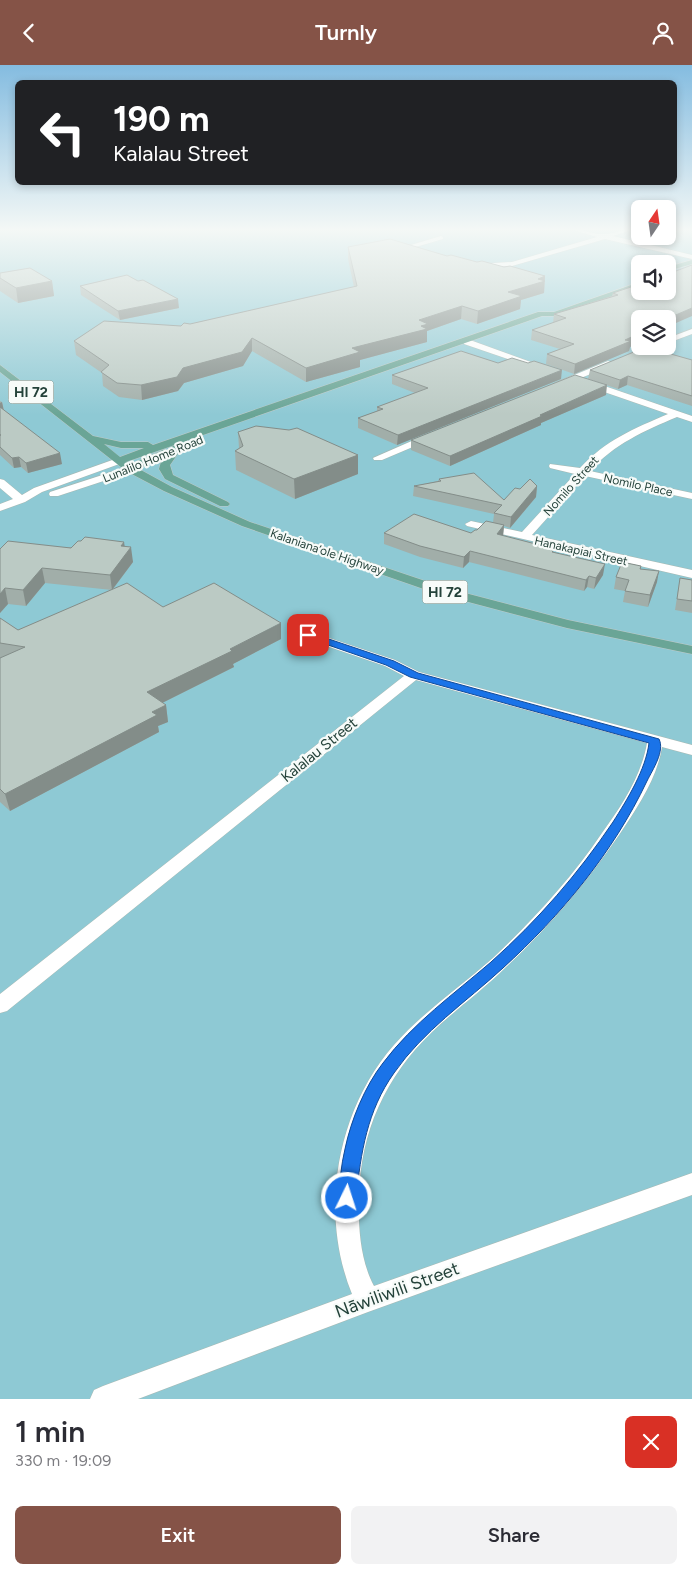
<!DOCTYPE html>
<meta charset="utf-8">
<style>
:root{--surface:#fff;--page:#f2f2f3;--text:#2b2b33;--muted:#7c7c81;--accent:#855347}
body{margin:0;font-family:Figtree,sans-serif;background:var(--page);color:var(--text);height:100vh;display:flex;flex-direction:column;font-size:19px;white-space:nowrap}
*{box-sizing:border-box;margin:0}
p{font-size:16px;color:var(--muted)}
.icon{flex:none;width:28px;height:28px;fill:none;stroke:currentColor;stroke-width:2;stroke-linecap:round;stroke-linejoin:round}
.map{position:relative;height:1334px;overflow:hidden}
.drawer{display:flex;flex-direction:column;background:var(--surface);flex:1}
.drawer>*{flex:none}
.top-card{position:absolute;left:15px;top:15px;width:662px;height:105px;border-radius:8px;box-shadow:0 2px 8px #0003;background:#202124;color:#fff;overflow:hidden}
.needle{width:32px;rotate:13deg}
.tools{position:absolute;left:631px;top:135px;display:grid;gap:10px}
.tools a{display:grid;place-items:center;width:45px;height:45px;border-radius:8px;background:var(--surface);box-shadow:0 2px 8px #0003;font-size:25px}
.pin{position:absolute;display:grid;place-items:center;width:42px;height:42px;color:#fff;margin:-21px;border-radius:10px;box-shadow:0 2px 8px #0006}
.me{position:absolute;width:55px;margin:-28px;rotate:4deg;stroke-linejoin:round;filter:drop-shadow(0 0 4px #0008)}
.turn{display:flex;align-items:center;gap:18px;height:105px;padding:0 15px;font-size:22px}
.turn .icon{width:65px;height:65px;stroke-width:2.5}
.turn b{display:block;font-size:35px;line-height:42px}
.round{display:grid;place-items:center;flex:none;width:52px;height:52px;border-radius:8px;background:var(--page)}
.overview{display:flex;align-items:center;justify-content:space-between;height:85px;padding:0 15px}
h1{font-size:30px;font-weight:600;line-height:38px}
.primary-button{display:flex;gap:10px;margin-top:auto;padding:10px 15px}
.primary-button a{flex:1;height:58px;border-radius:8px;background:var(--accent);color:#fff;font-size:20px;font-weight:600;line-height:58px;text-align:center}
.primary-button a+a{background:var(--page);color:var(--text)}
header{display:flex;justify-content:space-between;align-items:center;height:65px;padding:0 15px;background:var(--accent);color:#fff;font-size:22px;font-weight:600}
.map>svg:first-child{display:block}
</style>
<header><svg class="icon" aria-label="back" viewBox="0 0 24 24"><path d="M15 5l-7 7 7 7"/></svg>Turnly<svg class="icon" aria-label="person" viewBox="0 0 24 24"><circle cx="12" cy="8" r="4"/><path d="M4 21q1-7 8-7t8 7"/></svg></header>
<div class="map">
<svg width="692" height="1334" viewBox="0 0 692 1334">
<rect width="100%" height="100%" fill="#e6efeb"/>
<path fill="#8ec9d4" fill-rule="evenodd" d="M0 163H640V171H668V163H692V1334H0ZM640 199H668V226H640ZM640 254H668V281H640Z"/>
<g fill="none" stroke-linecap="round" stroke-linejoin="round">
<defs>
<g id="minor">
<path d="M566 163C579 162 592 170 605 169 616 169 626 163 637 163L613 171 692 190V194L605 174 512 201 479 203 475 201 479 199 512 197 597 172Z"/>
<polygon points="441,171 443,172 443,174 412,183 415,184 415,186 401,183"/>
<polygon points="692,264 692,269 668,278 668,273"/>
<polygon points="464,275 470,275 550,304 546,307 543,306 464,279"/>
<polygon points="647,281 659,281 635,292 628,290"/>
<polygon points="608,296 611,297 611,301 563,320 557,320 555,318"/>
<path d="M587 315 692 351V357L677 352C644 366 614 379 590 406L692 428V434L585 411 532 470 692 505V513L467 461 465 459 471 456 522 467 575 409 550 403 549 401 550 399 580 403C606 375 633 364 668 349L584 320V316Z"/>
<polygon points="430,368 434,369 434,373 382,395 374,395 373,393"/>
<polygon points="118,393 122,394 123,396 122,398 42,427 25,437 0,446 0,439 13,434 0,423 0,414 4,415 22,430 34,423"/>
<polygon points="130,401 135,404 134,406 58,431 50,431 49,429 50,427"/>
<path d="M308 566 395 595 419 607 692 680V690L662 682C657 714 637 743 619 770 586 818 549 862 506 902 483 925 456 944 432 967 386 1011 360 1067 359 1132 358 1161 360 1195 374 1221L692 1108V1130L368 1247 138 1334H90L94 1325 103 1321 352 1229C319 1148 336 1046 394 980 423 947 460 922 493 893 533 855 571 814 602 768 622 740 641 712 647 678L416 615 7 946 0 948V929L404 611 385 601 303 573 301 570Z"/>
</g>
<g id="major">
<polygon points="692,195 692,199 668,206 668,202"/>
<path d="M640 217V222L558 251H542L126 397 131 399 163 385H170L173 381H181L182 383 170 400 173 410 228 437 230 439 228 441H220L165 414 159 404 162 393 139 404 172 422 250 457 446 523 568 555 692 581V589L567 563 438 529 242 461 164 426 126 406 0 307V300L93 371 121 377H148L153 380 538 247H554ZM104 379 121 383H144L120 392Z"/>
</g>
</defs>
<use href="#minor" stroke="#a8b8b2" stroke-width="1"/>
<use href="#major" stroke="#c2cac8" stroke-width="1"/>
<use href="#minor" fill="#fff" fill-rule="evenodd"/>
<use href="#major" fill="#6aa596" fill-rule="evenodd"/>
</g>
<g fill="#a1aea9">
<polygon points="348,182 447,191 545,211 544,228 521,235 520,244 477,259 461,254 427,266 427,277 360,295 360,302 306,317 252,286 243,301 184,318 178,326 142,335 119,332 103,321 102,308 76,290 74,276 181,261 354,222 348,194"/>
<polygon points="0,208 52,216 54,231 18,238 0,226"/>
<polygon points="640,219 676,258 675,263 668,266 668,254 630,282 629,286 574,309 546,299 547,289 560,284 531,275 532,265 553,258 554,249 612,231 613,228"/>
<polygon points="80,221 179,243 120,255 81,230"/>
<polygon points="692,295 692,341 627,320 618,324 588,314 590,305"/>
<polygon points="498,298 561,314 397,380 358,363 358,353 377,346 377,342 415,328 392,319 392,310"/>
<polygon points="606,330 541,358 541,360 450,401 411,385 411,375"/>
<polygon points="0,336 2,337 4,345 62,399 28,408 21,402 14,403 0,390"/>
<polygon points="238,367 358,390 358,409 295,434 236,405 235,386 239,383"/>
<polygon points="439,414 504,435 520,424 537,421 536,432 510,463 504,461 503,471 554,487 603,510 594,524 587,522 584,526 469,497 463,503 420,492 384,479 384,468 471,468 493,458 494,449 413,431 414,421 438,416"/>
<polygon points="125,481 133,497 113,524 163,542 281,574 233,599 234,602 162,638 166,640 168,657 158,661 159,667 10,746 0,737 0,553 18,565 112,525 45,518 26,541 8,539 0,548 0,484"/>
<polygon points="641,501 641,504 657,517 648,542 623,537 625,526 614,524 616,512"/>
<polygon points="680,513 692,515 692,548 675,545"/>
</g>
<g fill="#838d89">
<polygon points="545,211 544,228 521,235 520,244 477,259 478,246 508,227 538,214"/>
<polygon points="52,216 54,231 18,238 16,223"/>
<polygon points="178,234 179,243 120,255 118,246"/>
<polygon points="462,241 461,254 427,266 427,277 360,295 360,302 306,317 306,303 419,255"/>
<polygon points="692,243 692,251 676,258 675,263 668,266 668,257 671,252"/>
<polygon points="640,268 640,277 630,282 629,286 574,309 575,299 625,275"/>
<polygon points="252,273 252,286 243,301 184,318 178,326 142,335 141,320 183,303"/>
<polygon points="562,305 561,314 397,380 398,370"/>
<polygon points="628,311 627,320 618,324 620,315"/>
<polygon points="607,320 606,330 541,358 541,360 450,401 450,391 540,350"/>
<polygon points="2,337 4,347 0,348 0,338"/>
<polygon points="60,388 62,399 28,408 26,398"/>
<polygon points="358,390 358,409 295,434 294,414"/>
<polygon points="19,392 21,402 14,403 12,393"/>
<polygon points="537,421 536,432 510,463 511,452"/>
<polygon points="504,460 503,471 497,469"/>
<polygon points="124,477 126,489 131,482 133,497 112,525 110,510 121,481"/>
<polygon points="470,486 469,497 463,503 464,492"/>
<polygon points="605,499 603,510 594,524 596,513"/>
<polygon points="42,503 45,518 26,541 23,525"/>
<polygon points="659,506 657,517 648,542 650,530"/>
<polygon points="589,511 587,522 584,526 586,515"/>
<polygon points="5,523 8,539 0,548 0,529"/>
<polygon points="281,558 281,574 233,599 234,602 150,644 147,627 230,584"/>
<polygon points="166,640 168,657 158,661 159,667 10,746 5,729 152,647"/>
</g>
<g fill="#bbcac4" stroke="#838d89">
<polygon points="390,174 447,191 451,190 477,197 482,196 504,202 510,201 545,211 538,214 545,216 508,227 522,231 478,246 462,241 419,255 428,259 421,261 427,264 352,283 360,287 306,303 252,273 242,287 183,303 177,312 141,320 117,318 101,307 109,300 74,276 104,256 181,261 184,258 190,259 357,221 348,182"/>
<polygon points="692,200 692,243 671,252 677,253 668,257 668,254 640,254 640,268 625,275 631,276 575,299 547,289 574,279 532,265 566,253 554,249 618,230 613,228 640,219 640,226 668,226 668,209"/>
<polygon points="30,203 52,216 16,223 0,213 0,208"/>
<polygon points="127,210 138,216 143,215 178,234 118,246 80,221"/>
<polygon points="646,282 692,295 692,331 628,311 620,315 590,305"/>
<polygon points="461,286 498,298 512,293 528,298 534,296 562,305 398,370 358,353 383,344 377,342 428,323 392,310"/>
<polygon points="575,310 607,320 540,350 542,351 450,391 411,375"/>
<polygon points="0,342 60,388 26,398 19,392 12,393 0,382 0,370 1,370 0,370"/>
<polygon points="256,361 289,365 297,363 358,390 294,414 235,386 243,381 238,367"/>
<polygon points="474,408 504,435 515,423 520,424 530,414 537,421 511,452 494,448 502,440 414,421 441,416 439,414"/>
<polygon points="414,449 471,468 475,465 477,465 486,456 504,460 497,469 555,484 552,487 605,499 596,513 589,511 586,515 470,486 464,492 420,481 384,468"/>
<polygon points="85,472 124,477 121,481 131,482 110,510 42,503 23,525 5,523 0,529 0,484 8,476 71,483 78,476 81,476"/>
<polygon points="622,497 641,501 640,504 659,506 650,530 625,526 629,515 616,512"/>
<polygon points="680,513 692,515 692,536 677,534"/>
<polygon points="127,518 163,542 214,518 281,558 230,584 232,586 147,627 166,640 152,647 157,650 5,729 0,724 0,593 25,582 0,578 0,553 18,565"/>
</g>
<linearGradient id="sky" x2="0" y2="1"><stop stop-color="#84bce0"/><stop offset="0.47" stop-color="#f4f8f6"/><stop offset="1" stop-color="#f4f8f6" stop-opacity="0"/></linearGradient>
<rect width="692" height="350" fill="url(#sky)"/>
<path fill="#1a73e8" stroke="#114b97" d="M308 567 394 596 418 608 659 674C665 686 653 704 647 716 613 788 561 850 503 903 466 937 423 966 394 1008 367 1046 361 1087 356 1133L353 1139 347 1141 341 1139 338 1133C340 1117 341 1100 345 1084 351 1055 365 1021 383 998 413 958 454 929 491 897 538 855 578 809 613 757 627 735 646 704 649 678L410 612 386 600 305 572 303 570Z"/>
<g text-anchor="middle" stroke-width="4.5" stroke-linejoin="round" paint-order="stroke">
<g font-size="12" fill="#24423a" stroke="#f7fbf9">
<text transform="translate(153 394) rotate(-22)" y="4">Lunalilo Home Road</text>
<text transform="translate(638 420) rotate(12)" y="4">Nomilo Place</text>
<text transform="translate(571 421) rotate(-48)" y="4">Nomilo Street</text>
<text transform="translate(581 486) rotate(13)" y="4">Hanakapiai Street</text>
<text transform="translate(327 487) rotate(19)" y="4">Kalaniana’ole Highway</text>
</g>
<g fill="#f7fbf9" stroke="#637a73" stroke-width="1">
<rect x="8.5" y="315.5" width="45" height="23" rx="4"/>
<rect x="422.5" y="515.5" width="45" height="23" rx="4"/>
</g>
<g font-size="14" font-weight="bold" fill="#24423a">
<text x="31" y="332">HI 72</text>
<text x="445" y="532">HI 72</text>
</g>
<g font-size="15" fill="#24423a" stroke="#f7fbf9">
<text transform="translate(319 685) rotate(-39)" y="5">Kalalau Street</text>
</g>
<g font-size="18" fill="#24423a" stroke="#f7fbf9">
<text transform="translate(397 1225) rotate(-20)" y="6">Nāwiliwili Street</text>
</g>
</g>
</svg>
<div class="tools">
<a><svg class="needle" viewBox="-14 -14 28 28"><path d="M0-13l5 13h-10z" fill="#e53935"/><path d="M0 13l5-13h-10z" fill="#7c7c81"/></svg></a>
<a><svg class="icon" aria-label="sound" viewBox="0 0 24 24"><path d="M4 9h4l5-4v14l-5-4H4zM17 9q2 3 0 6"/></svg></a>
<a><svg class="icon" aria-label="layers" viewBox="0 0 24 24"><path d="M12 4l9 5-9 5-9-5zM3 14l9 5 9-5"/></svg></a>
</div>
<div class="pin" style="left:308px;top:570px;background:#d93025"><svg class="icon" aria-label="arrive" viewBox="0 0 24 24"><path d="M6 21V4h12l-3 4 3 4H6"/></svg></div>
<svg class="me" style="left:347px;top:1133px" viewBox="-20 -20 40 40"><circle r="17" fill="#1a73e8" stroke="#fff" stroke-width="3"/><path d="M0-11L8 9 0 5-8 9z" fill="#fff"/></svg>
<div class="top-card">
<div class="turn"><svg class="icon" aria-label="left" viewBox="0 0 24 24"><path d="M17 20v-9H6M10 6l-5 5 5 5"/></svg><div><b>190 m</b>Kalalau Street</div></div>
</div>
</div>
<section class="drawer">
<div class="overview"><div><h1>1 min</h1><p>330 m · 19:09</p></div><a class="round" style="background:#d93025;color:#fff"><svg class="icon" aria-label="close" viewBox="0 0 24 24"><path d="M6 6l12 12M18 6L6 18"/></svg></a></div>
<div class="primary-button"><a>Exit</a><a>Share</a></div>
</section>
